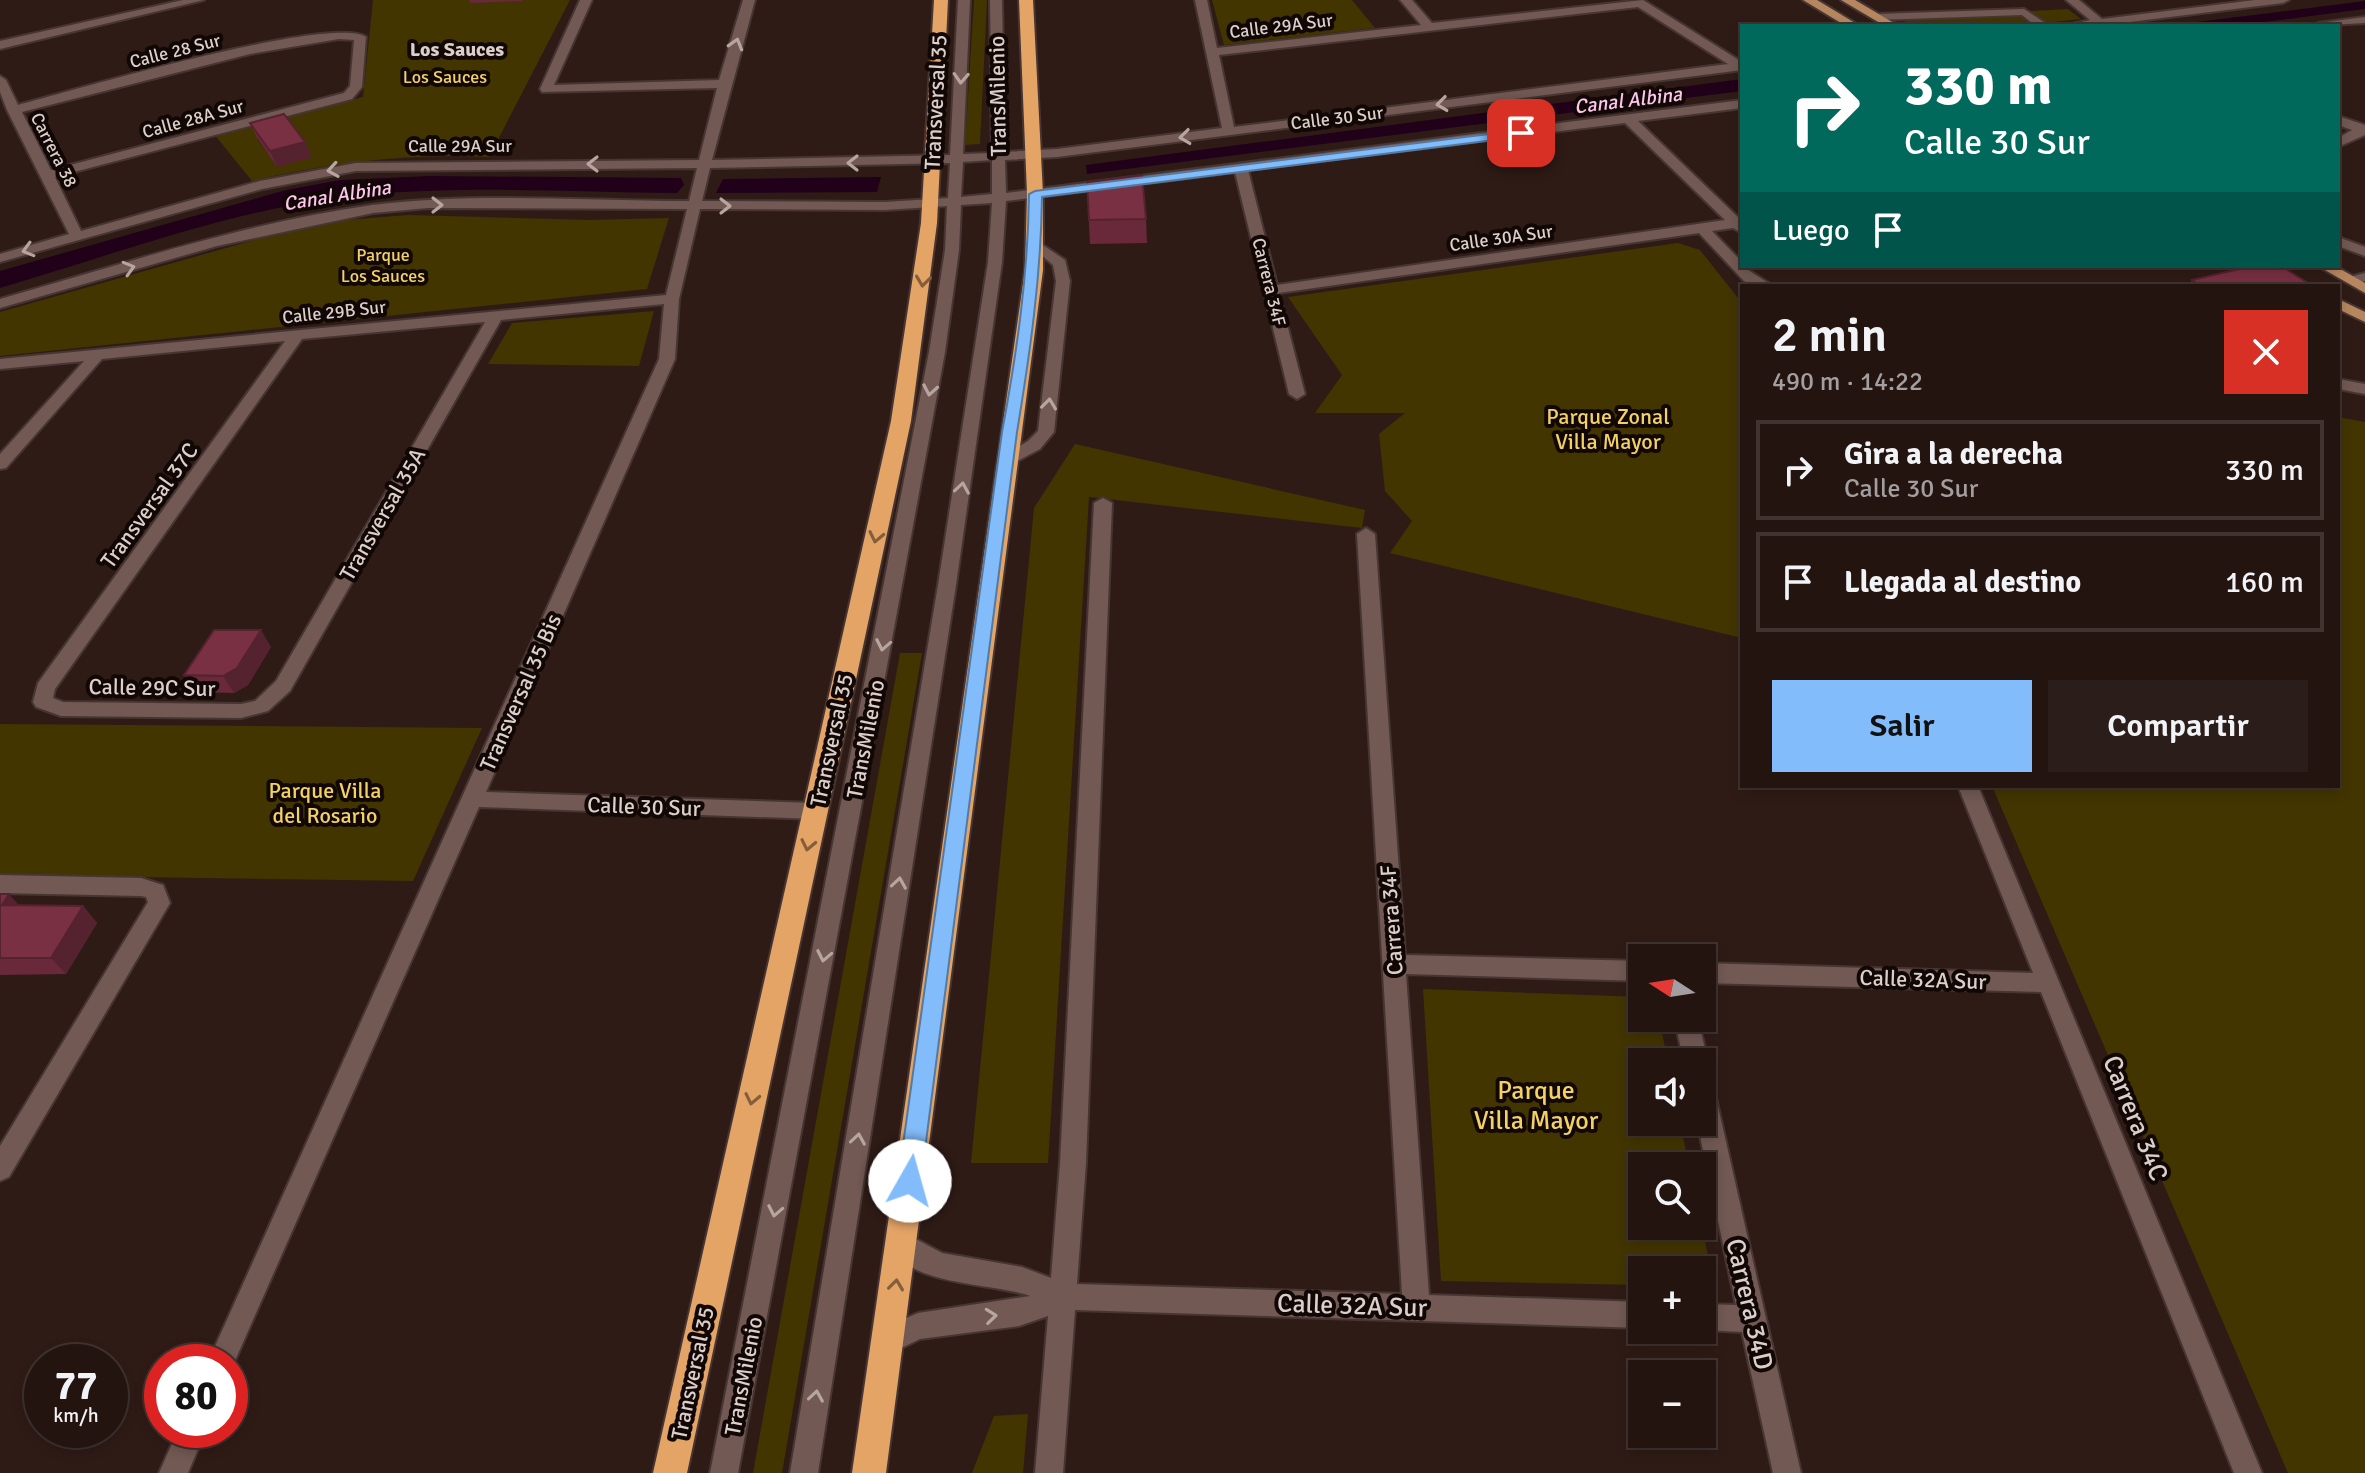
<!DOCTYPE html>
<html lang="es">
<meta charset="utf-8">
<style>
:root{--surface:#231410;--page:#2b1d19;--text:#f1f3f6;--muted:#a39e9f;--line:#403330;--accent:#82bcfa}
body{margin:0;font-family:Signika,sans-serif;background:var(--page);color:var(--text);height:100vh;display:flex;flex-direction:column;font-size:30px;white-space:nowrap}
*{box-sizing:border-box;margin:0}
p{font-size:26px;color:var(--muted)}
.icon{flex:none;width:44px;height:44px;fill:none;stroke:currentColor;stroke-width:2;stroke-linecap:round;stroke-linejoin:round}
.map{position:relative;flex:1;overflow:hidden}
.sheet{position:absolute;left:1740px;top:284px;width:600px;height:504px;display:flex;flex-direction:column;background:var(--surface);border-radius:0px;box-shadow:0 4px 12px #0003,0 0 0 2px var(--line)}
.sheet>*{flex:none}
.banner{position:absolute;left:1740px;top:24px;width:600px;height:244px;border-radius:0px;box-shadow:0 4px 12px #0003,0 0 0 2px var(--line);background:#00695c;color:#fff;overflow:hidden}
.needle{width:52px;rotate:282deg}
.fabs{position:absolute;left:1628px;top:944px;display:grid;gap:16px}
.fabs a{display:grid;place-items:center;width:88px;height:88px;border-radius:0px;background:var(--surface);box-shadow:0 4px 12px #0003,0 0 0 2px var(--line);font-size:40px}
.speed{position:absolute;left:24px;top:1344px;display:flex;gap:16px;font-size:40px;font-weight:700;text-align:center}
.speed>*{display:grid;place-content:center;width:104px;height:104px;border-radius:50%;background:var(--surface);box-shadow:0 4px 12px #0003,0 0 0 2px var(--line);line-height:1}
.speed small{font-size:20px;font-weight:400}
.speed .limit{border:12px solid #d22;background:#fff;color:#111}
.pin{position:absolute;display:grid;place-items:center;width:68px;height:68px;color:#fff;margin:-34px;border-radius:16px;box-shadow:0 4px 12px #0006}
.me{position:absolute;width:88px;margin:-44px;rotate:7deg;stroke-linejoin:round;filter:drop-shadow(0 0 6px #0008)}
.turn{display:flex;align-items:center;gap:28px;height:168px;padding:0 32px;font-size:36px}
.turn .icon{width:104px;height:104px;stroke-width:2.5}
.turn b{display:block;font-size:56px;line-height:68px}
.then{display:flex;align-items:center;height:76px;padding:0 32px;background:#0003;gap:16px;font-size:30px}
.round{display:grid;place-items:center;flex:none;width:84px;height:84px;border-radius:0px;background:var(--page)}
.summary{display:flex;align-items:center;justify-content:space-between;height:136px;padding:0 32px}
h1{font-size:48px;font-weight:600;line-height:60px}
.primary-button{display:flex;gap:16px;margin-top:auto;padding:16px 32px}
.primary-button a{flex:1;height:92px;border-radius:0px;background:var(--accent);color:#111;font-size:32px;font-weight:600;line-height:92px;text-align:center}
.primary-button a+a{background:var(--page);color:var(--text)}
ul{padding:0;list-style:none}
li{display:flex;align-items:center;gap:24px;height:100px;margin:0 16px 12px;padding:0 16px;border:4px solid var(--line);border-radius:0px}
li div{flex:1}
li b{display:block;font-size:30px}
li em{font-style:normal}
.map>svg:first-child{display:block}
</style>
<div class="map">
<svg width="2365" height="1473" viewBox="0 0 2365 1473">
<rect width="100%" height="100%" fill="#2f1b16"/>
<g fill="#423500" fill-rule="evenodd">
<path d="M373 0H570L489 157C408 153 331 163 252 181L214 134 363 97ZM291 129 311 157 277 166 257 139Z"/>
<polygon points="974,0 987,0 980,144 965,145"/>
<polygon points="1212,0 1352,0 1375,28 1224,45"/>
<polygon points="2068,9 2081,19 2020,26 1913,26 1898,18"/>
<polygon points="408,215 590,220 669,218 647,289 0,356 0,312 272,235 332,221"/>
<polygon points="1678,243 1700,250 1742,303 1742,638 1390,553 1412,521 1385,491 1379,434 1405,413 1315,413 1342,375 1288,297"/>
<polygon points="654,311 639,366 488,364 512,323"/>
<polygon points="2338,417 2365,422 2365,1473 2288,1473 1992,786 2338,786"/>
<polygon points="1075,444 1365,510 1362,528 1089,497 1048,1163 971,1163 1034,508"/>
<polygon points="900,653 922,653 782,1473 753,1473"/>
<polygon points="0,724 482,728 413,881 0,875"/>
<polygon points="1423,989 1642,997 1642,1018 1659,1018 1668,1062 1642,1062 1642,1122 1680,1122 1689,1166 1642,1166 1642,1226 1702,1226 1714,1286 1702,1286 1702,1270 1642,1270 1642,1285 1441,1281"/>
<polygon points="1028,1414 1023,1473 972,1473 994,1416"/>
</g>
<g fill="#210019">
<polygon points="2365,1 2365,9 2233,26 2165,26"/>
<polygon points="1742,79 1742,91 1087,174 1086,165"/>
<path d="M430 176 681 178 684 185 677 193C564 192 449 184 336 198 222 213 110 256 0 288V271L286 190 340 180Z"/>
<polygon points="881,177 877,192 716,193 723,179"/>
</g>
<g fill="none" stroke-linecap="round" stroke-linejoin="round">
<defs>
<g id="minor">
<polygon points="183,0 204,0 0,49 0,41"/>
<path d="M580 0H592L554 85 719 80 743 0H755L712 160 950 155 958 0H970L963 154 992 153 990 0H1002L1005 152 1057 149 1222 128 1195 0H1207L1217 48 1421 25 1400 0H1412L1432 23 1643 0 1742 62V70L1057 157 1005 160 1006 193 1742 100V108L1638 121 1742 221V233L1733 228 1712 231 1742 262V266L1773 286H1754L1744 281 1699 233 1279 293 1305 394 1297 399 1289 394 1235 172 1006 201 1002 262 956 585 818 1473H790L938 585 988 262 992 203 961 205 959 250 945 352 738 1473H710L929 352 945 250 947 206 885 210 700 209 679 299 675 359 486 792 815 803 822 805 825 811 822 817 815 819 479 807 230 1372V1362H208L659 359 664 304 501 320 290 691 268 711 241 718 61 716 36 707 33 702 38 683 285 341 102 359 6 468 0 469V454L84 361 0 369V359L666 295 687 209 428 208 373 213 217 246 0 308V299C123 264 245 223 372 205 473 192 586 201 689 201L697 168 356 171 262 189 0 262V254L69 234 7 110 0 92V76L6 80 18 105C71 91 332 14 366 37L362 87 352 99 55 177 81 231 260 181 356 163 699 160 717 88 542 92 540 89ZM1638 7 1728 64 1234 127 1219 55ZM339 39 354 40 350 86 344 93 51 170 22 112 250 54ZM1625 123 1725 220 1277 285 1248 170ZM992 160V194L961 197 963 162ZM950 163 948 198 885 202 702 201 710 168ZM485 322 276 681 255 701 241 704 63 702 53 698 55 689 302 339Z"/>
<polygon points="2066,0 2079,0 2102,19 2255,0 2289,0 2283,3 2097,26 2063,26 2090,20"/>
<polygon points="2024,9 2050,26 2036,26 2022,15 1877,20 1871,17 1877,14"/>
<polygon points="2365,17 2365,23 2312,26 2318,23"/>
<polygon points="2338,116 2365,125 2365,135 2338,147 2338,138 2352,130 2338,125"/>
<polygon points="2338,237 2365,247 2365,256 2338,246"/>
<polygon points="1034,239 1065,260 1070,281 1054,432 1040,449 1006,467 998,462 1000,458 1028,441 1038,431 1056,281 1053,265 1027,243"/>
<polygon points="2365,273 2365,281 2349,283 2342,279"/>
<polygon points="2338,379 2365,384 2365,394 2338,389"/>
<path d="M1103 498 1112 503 1086 1163 1077 1284 1402 1294 1357 534 1366 528 1375 534 1405 955 1642 961V981L1406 974 1429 1295 1642 1302V1328L1075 1310 1063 1473H1035L1048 1316 1019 1326 920 1339 889 1354 879 1350 875 1340 879 1330 918 1313 1030 1296C991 1282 907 1287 888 1243L892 1234 901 1231 942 1253 1022 1267 1051 1278 1060 1163 1094 503Z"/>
<polygon points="1958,786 1978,786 2262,1473 2234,1473 2041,992 1702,983 1702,963 2033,973"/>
<polygon points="0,875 141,878 163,885 170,903 9,1177 0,1181 0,1146 148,902 146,897 141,896 0,893"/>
<polygon points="1674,1018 1698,1018 1708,1062 1704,1069 1702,1070 1702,1062 1684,1062"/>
<polygon points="1702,1078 1711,1081 1714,1089 1801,1473 1773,1473 1742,1332 1701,1330 1702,1304 1736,1305 1697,1122 1702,1122"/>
<polygon points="178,1430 206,1430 188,1473 159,1473"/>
</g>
<g id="major">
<polygon points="1803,0 1817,0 1860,26 1846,26"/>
<polygon points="1841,0 1855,0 1899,26 1885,26"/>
<polygon points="2318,266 2335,266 2365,283 2365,293"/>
<polygon points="2338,299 2365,312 2365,322 2338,309"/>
</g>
<g id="highway">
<polygon points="934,0 948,0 937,223 911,421 687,1473 653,1473 891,421 921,223"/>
<polygon points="1019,0 1033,0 1043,194 1043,270 886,1473 852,1473 1025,270 1027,194"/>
</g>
</defs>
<use href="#minor" stroke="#463533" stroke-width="4"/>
<use href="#major" stroke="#463533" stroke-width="4"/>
<use href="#highway" stroke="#463533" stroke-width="4"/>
<use href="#minor" fill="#725953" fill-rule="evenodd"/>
<use href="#major" fill="#b6865e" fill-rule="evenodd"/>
<use href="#highway" fill="#e3a466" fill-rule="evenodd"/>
</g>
<g fill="#69293a">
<polygon points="469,0 523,0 522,1 471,3"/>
<polygon points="250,123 312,157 277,167 257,138"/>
<polygon points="1087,182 1146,219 1147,243 1090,244"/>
<polygon points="2192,280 2313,286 2189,286"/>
<polygon points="271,647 248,685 234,693 196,692 184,675"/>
<polygon points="0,894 19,906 83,906 97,923 66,974 0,975"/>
</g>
<g fill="#55222f">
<polygon points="305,142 312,157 277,167 270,151"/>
<polygon points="261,630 271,647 248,685 234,693 223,676"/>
<polygon points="9,894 24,911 2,905"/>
<polygon points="83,906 97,923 66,974 51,958"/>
</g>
<g fill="#7a3043" stroke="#55222f" stroke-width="2">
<polygon points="284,114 305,142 270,151 250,123"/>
<polygon points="1142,175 1146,219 1089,220 1087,182"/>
<polygon points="2252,266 2281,266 2313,286 2201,286 2192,280"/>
<polygon points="214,630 261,630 237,668 223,676 184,675"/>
<polygon points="0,894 9,894 2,905 83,906 51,958 0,958"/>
</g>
<defs><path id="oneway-chevron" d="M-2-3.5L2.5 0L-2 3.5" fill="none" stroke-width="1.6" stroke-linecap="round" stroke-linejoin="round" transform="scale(2)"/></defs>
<g stroke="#b7a5a0">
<use href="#oneway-chevron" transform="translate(736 44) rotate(-74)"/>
<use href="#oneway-chevron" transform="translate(961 78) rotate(93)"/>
<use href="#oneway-chevron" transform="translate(1442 104) rotate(173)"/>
<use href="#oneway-chevron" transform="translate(1185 137) rotate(173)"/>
<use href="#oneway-chevron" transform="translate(853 163) rotate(180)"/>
<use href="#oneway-chevron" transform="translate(593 164) rotate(180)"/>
<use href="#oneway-chevron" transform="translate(333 170) rotate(171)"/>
<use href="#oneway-chevron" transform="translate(437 205)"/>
<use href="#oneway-chevron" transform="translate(725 206)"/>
<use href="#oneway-chevron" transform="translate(28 250) rotate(164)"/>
<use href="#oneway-chevron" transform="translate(129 268) rotate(-16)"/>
<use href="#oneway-chevron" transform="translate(930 390) rotate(100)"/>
<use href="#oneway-chevron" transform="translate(1049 404) rotate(-83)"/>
<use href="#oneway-chevron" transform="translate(962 488) rotate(-81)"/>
<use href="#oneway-chevron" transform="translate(883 645) rotate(101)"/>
<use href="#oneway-chevron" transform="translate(899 883) rotate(-81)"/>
<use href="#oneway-chevron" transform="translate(824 956) rotate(101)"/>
<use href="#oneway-chevron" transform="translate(858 1139) rotate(-81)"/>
<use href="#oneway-chevron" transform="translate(775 1211) rotate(101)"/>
<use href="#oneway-chevron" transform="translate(991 1316) rotate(-6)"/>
<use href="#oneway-chevron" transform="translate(816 1396) rotate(-81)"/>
</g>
<g stroke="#845e3b">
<use href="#oneway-chevron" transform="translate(923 281) rotate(97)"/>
<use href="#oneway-chevron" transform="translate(876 537) rotate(102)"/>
<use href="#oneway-chevron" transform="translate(808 845) rotate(102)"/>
<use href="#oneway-chevron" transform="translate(752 1099) rotate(102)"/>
<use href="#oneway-chevron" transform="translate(896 1285) rotate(-83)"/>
</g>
<path fill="#82bcfa" stroke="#547aa2" stroke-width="2" d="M1521 130 1526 131V136L1042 197C1041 277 1030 353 1017 432L921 1181 918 1189 910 1192 901 1189 898 1181 1002 432C1017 352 1028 275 1029 194L1035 191Z"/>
<g text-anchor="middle" stroke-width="8" stroke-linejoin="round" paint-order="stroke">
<g font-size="18" fill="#dcceca" stroke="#110806">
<text transform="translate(1281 26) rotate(-7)" y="6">Calle 29A Sur</text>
<text transform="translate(175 51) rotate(-14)" y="6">Calle 28 Sur</text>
<text transform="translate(1337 118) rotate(-7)" y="6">Calle 30 Sur</text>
<text transform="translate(193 119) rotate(-15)" y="6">Calle 28A Sur</text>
<text x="460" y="152">Calle 29A Sur</text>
<text transform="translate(54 150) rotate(63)" y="6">Carrera 38</text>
<text transform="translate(1501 238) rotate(-8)" y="6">Calle 30A Sur</text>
<text transform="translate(1269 282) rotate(76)" y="6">Carrera 34F</text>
<text transform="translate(334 312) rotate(-6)" y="6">Calle 29B Sur</text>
</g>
<g font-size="18" fill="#f3d263" stroke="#110806">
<text x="445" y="83">Los Sauces</text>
<text x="383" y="261">Parque<tspan x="383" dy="21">Los Sauces</tspan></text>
</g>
<g font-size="20" font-weight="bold" fill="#dcceca" stroke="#110806">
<text x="457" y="56">Los Sauces</text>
</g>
<g font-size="20" font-style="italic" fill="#fec5ed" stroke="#110806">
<text transform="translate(1628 100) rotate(-7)" y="7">Canal Albina</text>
<text transform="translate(337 195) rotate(-9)" y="7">Canal Albina</text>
</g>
<g font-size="22" fill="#dcceca" stroke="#110806">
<text transform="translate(997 96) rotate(-91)" y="8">TransMilenio</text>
<text transform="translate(935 102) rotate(-87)" y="8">Transversal 35</text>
<text transform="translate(149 505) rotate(-54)" y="8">Transversal 37C</text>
<text transform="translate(382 514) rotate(-60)" y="8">Transversal 35A</text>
<text transform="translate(152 687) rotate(1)" y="8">Calle 29C Sur</text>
<text transform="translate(520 692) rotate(-66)" y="8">Transversal 35 Bis</text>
<text transform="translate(865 739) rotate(-79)" y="8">TransMilenio</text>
<text transform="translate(831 740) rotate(-78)" y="8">Transversal 35</text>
<text transform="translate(644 806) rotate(2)" y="8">Calle 30 Sur</text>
<text transform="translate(1391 920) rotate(-94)" y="8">Carrera 34F</text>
<text transform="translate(1923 979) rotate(2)" y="8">Calle 32A Sur</text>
<text transform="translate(692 1373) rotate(-78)" y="8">Transversal 35</text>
<text transform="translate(743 1376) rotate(-79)" y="8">TransMilenio</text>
</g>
<g font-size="22" fill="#f3d263" stroke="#110806">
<text x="1608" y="424">Parque Zonal<tspan x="1608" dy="25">Villa Mayor</tspan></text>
<text x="325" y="798">Parque Villa<tspan x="325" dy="25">del Rosario</tspan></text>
</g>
<g font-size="26" fill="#f3d263" stroke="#110806">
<text x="1536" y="1099">Parque<tspan x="1536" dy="30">Villa Mayor</tspan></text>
</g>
<g font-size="26" fill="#dcceca" stroke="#110806">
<text transform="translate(2136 1118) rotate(68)" y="9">Carrera 34C</text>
<text transform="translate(1750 1304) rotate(77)" y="9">Carrera 34D</text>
<text transform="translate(1352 1305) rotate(2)" y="9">Calle 32A Sur</text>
</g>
</g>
</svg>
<div class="fabs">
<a><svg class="needle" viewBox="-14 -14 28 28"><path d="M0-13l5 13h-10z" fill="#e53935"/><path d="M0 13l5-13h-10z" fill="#a39e9f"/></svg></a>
<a><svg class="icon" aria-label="sound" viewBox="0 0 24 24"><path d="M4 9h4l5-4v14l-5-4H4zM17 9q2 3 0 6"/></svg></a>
<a><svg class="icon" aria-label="search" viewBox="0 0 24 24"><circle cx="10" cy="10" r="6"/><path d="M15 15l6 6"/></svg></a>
<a>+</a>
<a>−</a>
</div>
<div class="speed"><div>77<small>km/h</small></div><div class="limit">80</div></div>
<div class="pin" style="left:1521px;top:133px;background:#d93025"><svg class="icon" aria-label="arrive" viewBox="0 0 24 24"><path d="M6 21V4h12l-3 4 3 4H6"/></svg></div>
<svg class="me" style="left:910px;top:1181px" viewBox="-20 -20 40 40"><circle r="19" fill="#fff"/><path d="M0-13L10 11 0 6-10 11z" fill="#82bcfa"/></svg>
<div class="banner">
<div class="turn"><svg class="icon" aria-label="right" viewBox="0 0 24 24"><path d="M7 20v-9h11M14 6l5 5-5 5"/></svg><div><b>330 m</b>Calle 30 Sur</div></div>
<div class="then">Luego<svg class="icon" aria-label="arrive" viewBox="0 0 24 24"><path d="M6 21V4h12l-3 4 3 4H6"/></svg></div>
</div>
<section class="sheet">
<div class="summary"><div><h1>2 min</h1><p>490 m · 14:22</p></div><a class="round" style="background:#d93025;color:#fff"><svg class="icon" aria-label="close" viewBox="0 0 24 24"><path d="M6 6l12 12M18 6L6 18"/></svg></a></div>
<ul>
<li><svg class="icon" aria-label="right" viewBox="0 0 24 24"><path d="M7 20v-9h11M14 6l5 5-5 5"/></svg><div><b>Gira a la derecha</b><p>Calle 30 Sur</p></div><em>330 m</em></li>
<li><svg class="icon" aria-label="arrive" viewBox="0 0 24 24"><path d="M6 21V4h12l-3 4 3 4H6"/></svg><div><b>Llegada al destino</b></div><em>160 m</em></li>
</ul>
<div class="primary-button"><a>Salir</a><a>Compartir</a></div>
</section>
</div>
